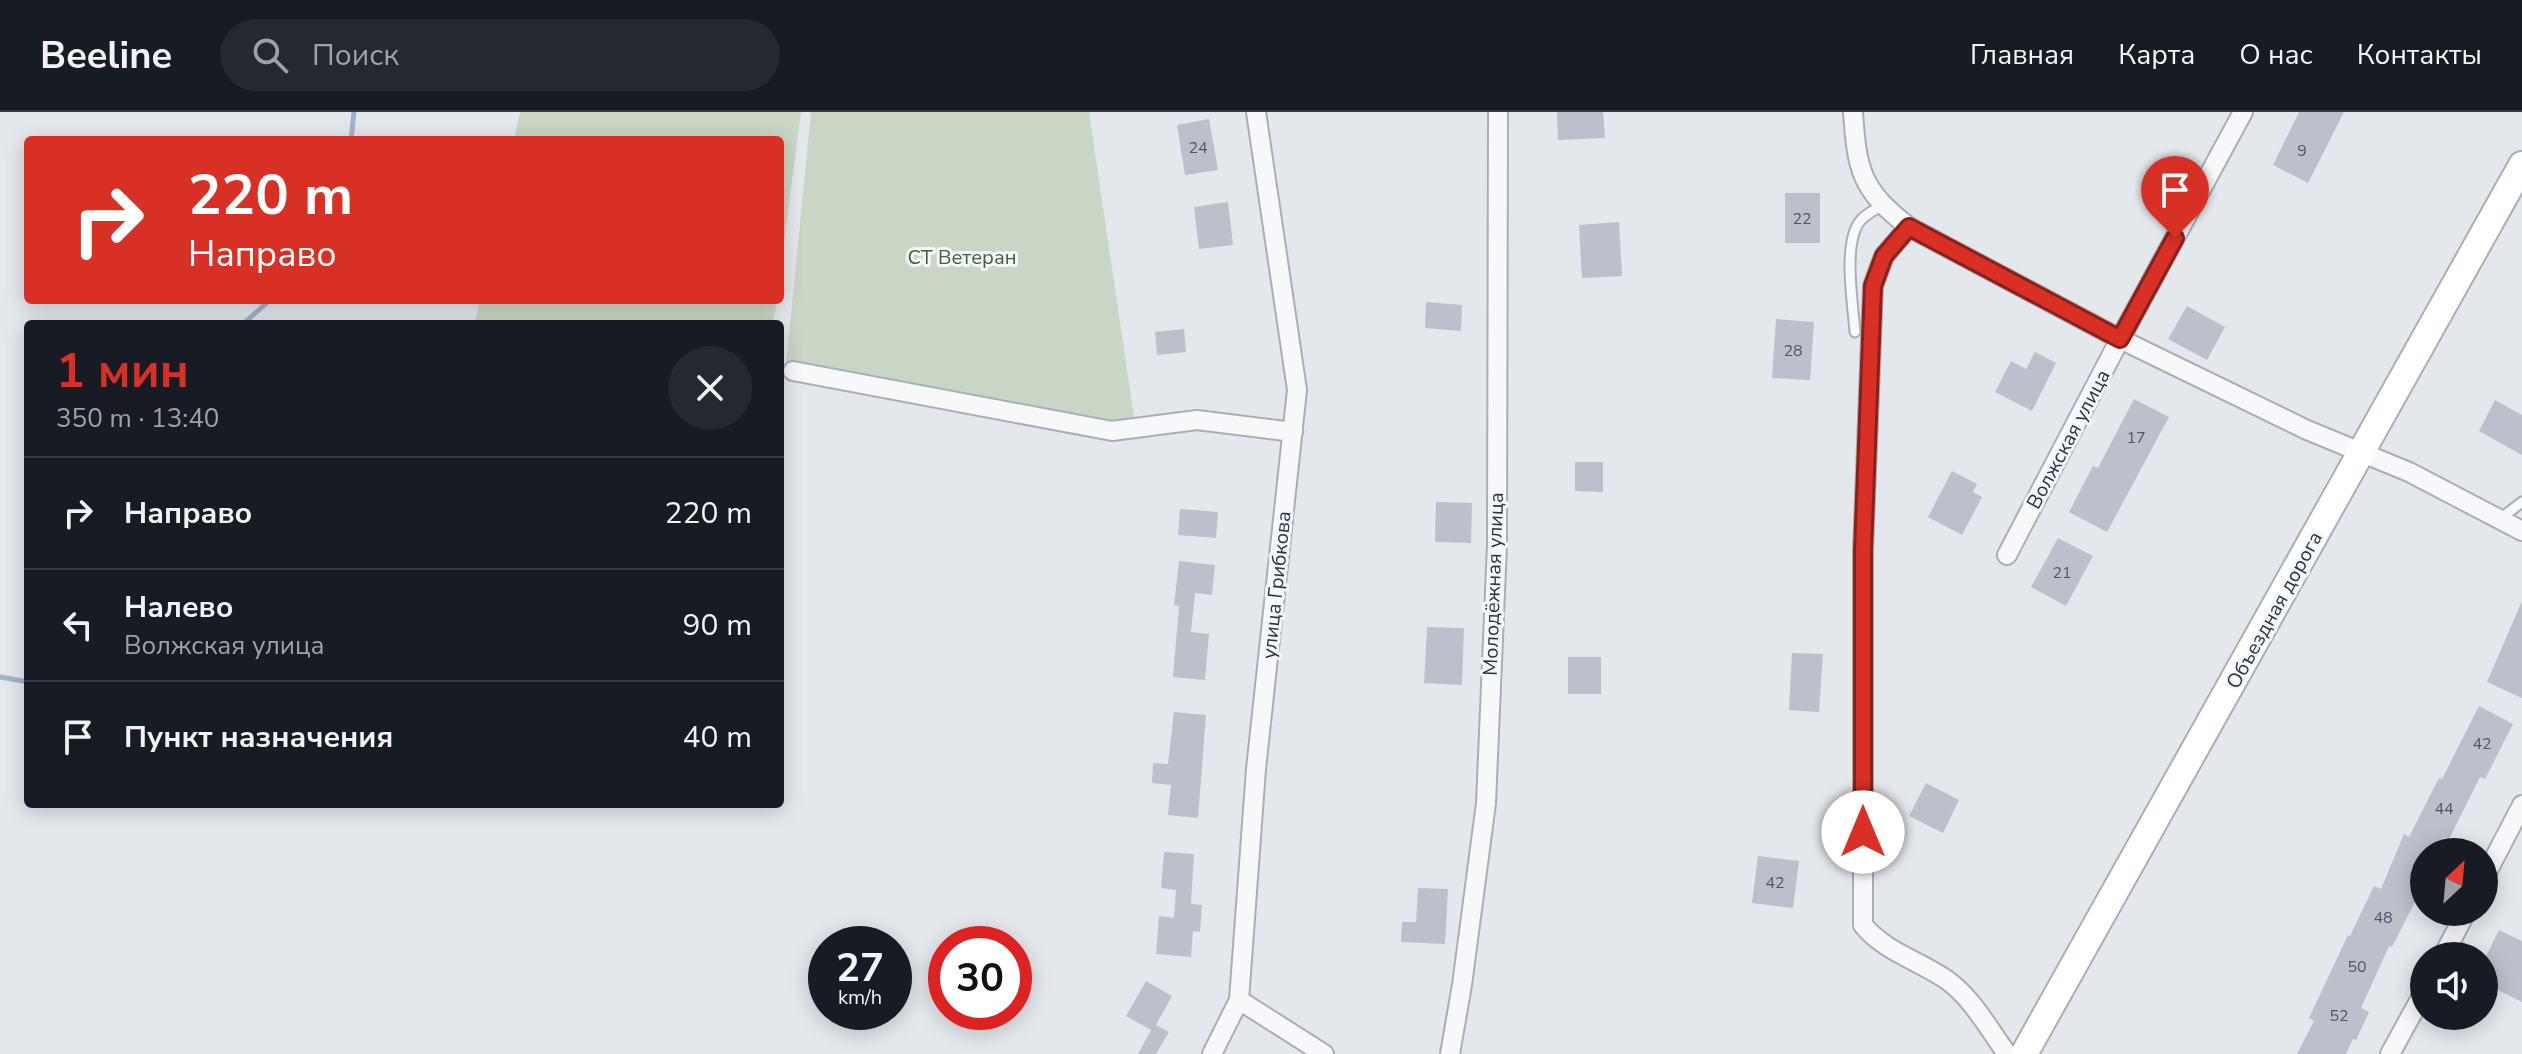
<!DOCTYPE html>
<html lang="ru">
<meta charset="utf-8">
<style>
:root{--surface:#171b24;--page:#242831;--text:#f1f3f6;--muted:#9ea1a6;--line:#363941;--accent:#d93025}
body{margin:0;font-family:"Nunito Sans",sans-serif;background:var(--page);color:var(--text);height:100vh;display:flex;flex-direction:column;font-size:30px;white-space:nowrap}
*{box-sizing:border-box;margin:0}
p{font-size:26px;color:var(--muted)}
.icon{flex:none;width:44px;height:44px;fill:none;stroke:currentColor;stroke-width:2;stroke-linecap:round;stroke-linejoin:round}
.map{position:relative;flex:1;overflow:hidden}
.drawer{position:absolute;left:24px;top:208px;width:760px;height:488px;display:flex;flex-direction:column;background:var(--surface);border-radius:8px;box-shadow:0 4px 20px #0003}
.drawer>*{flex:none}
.banner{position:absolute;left:24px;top:24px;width:760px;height:168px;border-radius:8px;box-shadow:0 4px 20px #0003;background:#d93025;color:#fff;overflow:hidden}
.needle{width:52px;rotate:26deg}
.buttons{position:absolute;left:2410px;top:726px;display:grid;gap:16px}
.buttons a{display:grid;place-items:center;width:88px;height:88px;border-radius:50%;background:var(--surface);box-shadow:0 4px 20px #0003;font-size:40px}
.speed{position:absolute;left:808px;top:814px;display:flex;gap:16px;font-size:40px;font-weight:700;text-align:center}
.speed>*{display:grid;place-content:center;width:104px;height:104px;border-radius:50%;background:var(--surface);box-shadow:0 4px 20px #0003;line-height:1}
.speed small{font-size:20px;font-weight:400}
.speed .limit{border:12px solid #d22;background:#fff;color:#111}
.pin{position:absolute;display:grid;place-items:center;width:68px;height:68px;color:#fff;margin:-82px -34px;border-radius:50% 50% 50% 0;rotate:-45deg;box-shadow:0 0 8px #0007}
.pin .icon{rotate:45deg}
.me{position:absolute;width:88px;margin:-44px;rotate:0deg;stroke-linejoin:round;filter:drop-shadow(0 0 6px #0008)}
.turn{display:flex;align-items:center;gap:28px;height:168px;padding:0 32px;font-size:36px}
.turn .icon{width:104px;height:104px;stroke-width:2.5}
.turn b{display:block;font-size:56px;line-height:68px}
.round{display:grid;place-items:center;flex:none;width:84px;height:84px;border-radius:42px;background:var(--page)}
.summary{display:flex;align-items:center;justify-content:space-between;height:136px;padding:0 32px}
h1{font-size:48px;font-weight:700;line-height:60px;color:var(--accent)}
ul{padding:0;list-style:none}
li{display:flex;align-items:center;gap:24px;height:112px;padding:0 32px;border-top:2px solid var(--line)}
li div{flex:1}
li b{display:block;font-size:30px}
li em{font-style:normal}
header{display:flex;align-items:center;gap:48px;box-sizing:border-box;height:112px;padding:0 40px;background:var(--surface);border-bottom:2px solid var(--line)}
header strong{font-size:38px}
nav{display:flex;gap:44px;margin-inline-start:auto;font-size:28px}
.search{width:560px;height:72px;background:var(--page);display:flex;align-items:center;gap:20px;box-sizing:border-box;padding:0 28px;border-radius:44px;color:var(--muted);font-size:30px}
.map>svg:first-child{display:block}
</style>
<header>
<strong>Beeline</strong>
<div class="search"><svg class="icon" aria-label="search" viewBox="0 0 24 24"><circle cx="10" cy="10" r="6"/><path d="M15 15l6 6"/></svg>Поиск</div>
<nav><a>Главная</a><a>Карта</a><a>О нас</a><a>Контакты</a></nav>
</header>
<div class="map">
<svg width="2522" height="942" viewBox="0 0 2522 942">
<rect width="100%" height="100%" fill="#e4e7ec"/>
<g fill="#c9d6c5">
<polygon points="520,0 801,0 780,161 780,28 514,28"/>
<polygon points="811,0 1089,0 1136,319 785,264"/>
<polygon points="480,188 777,188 773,212 475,212"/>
</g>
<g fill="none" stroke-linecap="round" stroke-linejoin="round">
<g stroke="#9fb4cc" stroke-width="5">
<polyline points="351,28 354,0"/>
<polyline points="243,212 270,188"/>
<polyline points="0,565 28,570"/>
</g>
</g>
<g fill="#bbc0ca">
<polygon points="1557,0 1603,0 1605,26 1558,28"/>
<polygon points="2299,0 2344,0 2308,71 2273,53"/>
<polygon points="1209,7 1218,58 1185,63 1177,13"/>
<rect x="1785" y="81" width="35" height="50"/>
<polygon points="1228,90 1233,133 1199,137 1194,95"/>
<polygon points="1619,110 1622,164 1582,166 1579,113"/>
<polygon points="1426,190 1462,193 1461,219 1425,216"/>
<polygon points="2187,194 2225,215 2207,248 2168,227"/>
<polygon points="1776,207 1814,210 1810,268 1772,266"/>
<polygon points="1184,217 1186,240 1157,243 1155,220"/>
<polygon points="2035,240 2056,251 2032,299 1995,280 2011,249 2026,257"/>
<polygon points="2134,287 2169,305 2107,420 2069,400 2093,354 2098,356"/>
<polygon points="2495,288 2522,303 2522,343 2479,319"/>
<polygon points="1575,350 1603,350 1603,380 1575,379"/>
<polygon points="1952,359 1977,372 1973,380 1982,385 1962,423 1928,405"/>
<polygon points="1436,390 1472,391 1471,431 1435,430"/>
<polygon points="1180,397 1218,400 1216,426 1178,423"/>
<polygon points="2058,426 2093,444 2066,494 2031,475"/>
<polygon points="1179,449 1215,453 1212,483 1195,481 1191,520 1209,522 1205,568 1173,565 1179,494 1174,493"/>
<polygon points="2522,489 2522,586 2487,570"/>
<polygon points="1427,515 1464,516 1462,573 1424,571"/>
<polygon points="1792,541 1823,542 1819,600 1789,598"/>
<rect x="1568" y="545" width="33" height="37"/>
<polygon points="2479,594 2513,612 2485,667 2480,665 2449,727 2444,725 2438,740 2424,740 2424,772 2392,835 2389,834 2361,896 2369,900 2356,928 2353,927 2346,942 2297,942 2314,909 2309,906 2348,823 2350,824 2374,774 2381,777 2404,722 2409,725 2439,666 2442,667"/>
<polygon points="1174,600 1206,603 1198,706 1168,703 1171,673 1152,671 1153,651 1168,652"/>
<polygon points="1926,671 1959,688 1943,721 1909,704"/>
<polygon points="1164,740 1194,742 1191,792 1202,793 1200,820 1193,819 1191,845 1156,842 1159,804 1174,806 1176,778 1161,776"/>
<polygon points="1758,744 1799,749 1793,796 1752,791"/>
<polygon points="1418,776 1448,777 1445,832 1401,830 1402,810 1416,810"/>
<polygon points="2499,818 2522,829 2522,890 2484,871 2484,848"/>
<polygon points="1146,869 1172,884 1156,913 1169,920 1156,942 1138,942 1151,918 1126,904"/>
</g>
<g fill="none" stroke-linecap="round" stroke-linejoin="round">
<defs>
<g id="service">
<path d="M1855 220C1853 192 1842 129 1861 108 1866 102 1875 98 1881 94"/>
<polyline points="2500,407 2522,390"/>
</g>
<g id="minor">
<path d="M1853 0C1857 59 1861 78 1909 115L1884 144 1873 174 1863 439V813C1885 840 1920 849 1947 868 1972 886 1989 917 2007 942"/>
<polyline points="1909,115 2120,227 2307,318 2409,360 2522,419"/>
<polyline points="793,259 1112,319 1197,308 1293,320"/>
<polyline points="2007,443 2120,227 2243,0"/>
<polyline points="2484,766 2522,693"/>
<polyline points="2443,844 2466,800"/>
<polyline points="1239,888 1324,942"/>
<polyline points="1212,942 1239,888 1256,657 1297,278 1256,0"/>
<polyline points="1450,942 1462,873 1486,691 1497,433 1498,0"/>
<polyline points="2390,942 2424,880"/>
</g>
<polyline id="secondary" points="2024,942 2522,53"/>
</defs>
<use href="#service" stroke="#a9aeb7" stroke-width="13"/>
<use href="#minor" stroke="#a9aeb7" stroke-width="22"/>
<use href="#secondary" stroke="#a9aeb7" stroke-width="30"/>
<use href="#service" stroke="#f7f8fa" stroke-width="9"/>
<use href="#minor" stroke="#f7f8fa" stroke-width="18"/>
<use href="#secondary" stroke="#fff" stroke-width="26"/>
</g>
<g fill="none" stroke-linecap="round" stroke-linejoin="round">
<defs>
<polyline id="route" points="1863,720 1863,439 1873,174 1884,144 1909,115 2120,227 2175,126"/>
</defs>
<use href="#route" stroke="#8d1f18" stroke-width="20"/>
<use href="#route" stroke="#d93025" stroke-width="14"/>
</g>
<g text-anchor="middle" stroke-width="6" stroke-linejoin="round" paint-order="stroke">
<g font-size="16" fill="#4f5766">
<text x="1198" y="41">24</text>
<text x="2302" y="44">9</text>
<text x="1802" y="112">22</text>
<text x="1793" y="244">28</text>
<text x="2136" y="331">17</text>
<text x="2062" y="466">21</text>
<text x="2482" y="637">42</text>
<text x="2444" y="702">44</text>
<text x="1775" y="776">42</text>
<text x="2383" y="811">48</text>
<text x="2357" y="860">50</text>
<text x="2339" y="909">52</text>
</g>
<g font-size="20" fill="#3f6138" stroke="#f4f6f9">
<text x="962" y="152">СТ Ветеран</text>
</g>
<g font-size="20" fill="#2b3445" stroke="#f4f6f9">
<text transform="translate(2068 327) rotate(-62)" y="7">Волжская улица</text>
<text transform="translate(1493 472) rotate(-88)" y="7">Молодёжная улица</text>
<text transform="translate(1276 473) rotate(-84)" y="7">улица Грибкова</text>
<text transform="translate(2274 498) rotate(-61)" y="7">Объездная дорога</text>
</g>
</g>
</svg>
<div class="buttons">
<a><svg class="needle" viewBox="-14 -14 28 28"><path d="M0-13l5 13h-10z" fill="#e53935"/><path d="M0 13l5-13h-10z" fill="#9ea1a6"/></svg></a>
<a><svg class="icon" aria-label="sound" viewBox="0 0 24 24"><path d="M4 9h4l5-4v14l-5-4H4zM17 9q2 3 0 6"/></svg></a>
</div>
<div class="speed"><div>27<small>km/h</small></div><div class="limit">30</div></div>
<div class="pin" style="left:2175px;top:126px;background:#d93025"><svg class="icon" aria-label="arrive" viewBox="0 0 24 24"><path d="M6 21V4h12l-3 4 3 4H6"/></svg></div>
<svg class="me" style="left:1863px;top:720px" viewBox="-20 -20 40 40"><circle r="19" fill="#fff"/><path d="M0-13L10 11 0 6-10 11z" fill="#d93025"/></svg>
<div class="banner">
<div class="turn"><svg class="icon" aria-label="right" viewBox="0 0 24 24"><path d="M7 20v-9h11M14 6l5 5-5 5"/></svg><div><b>220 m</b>Направо</div></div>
</div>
<section class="drawer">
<div class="summary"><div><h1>1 мин</h1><p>350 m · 13:40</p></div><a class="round"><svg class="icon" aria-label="close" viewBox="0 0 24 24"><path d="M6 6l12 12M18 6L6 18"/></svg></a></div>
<ul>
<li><svg class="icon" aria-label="right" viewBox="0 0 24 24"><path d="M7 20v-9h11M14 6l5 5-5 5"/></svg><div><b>Направо</b></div><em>220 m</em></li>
<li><svg class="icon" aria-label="left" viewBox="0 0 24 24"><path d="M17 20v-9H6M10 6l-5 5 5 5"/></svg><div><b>Налево</b><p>Волжская улица</p></div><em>90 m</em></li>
<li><svg class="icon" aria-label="arrive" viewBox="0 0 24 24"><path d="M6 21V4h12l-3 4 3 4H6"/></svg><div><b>Пункт назначения</b></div><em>40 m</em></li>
</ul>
</section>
</div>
